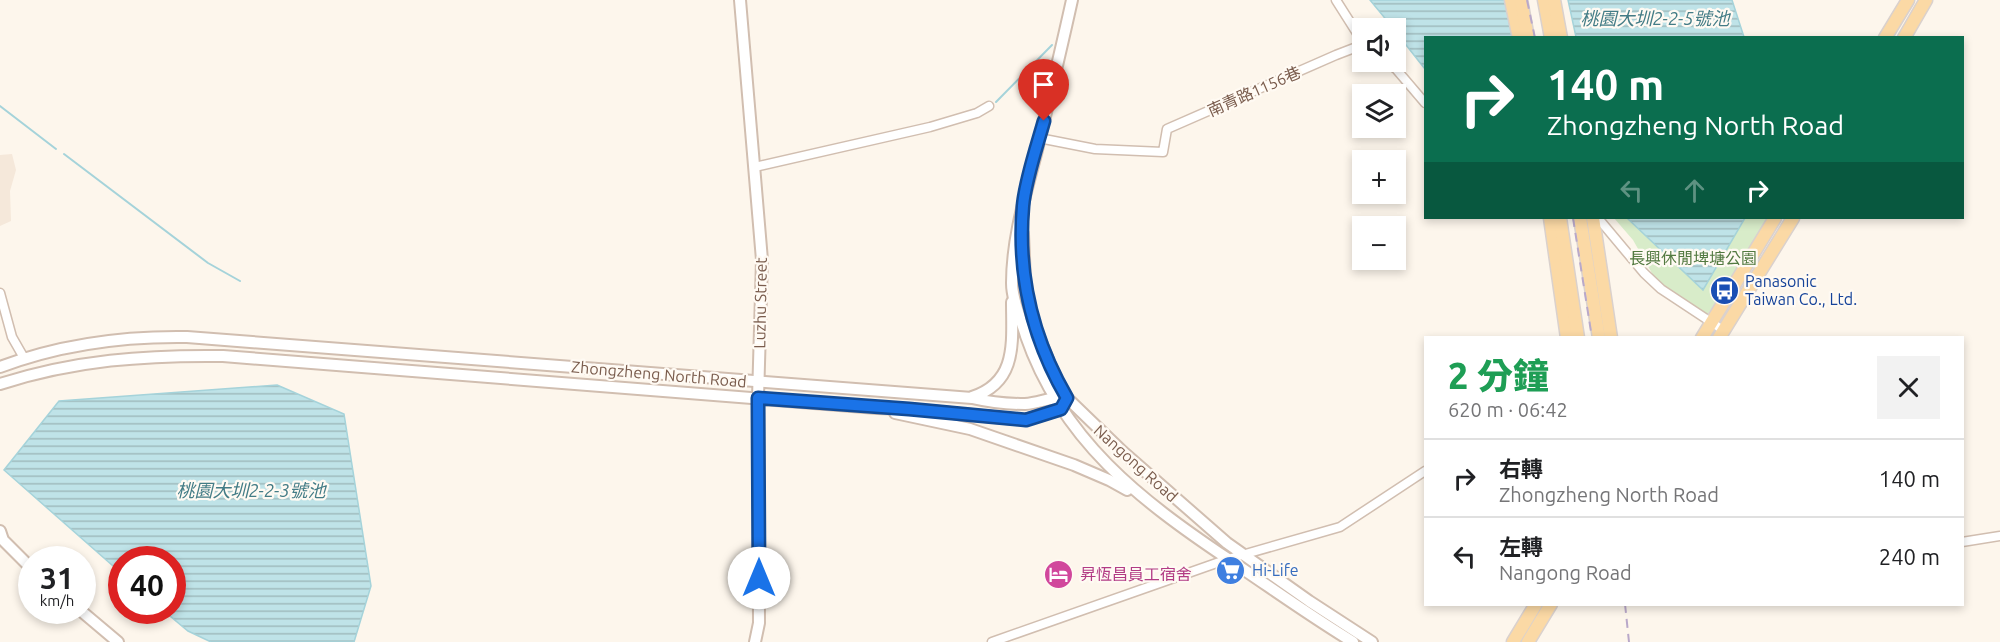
<!DOCTYPE html>
<html lang="zh-TW">
<meta charset="utf-8">
<style>
:root{--surface:#fff;--page:#f2f2f2;--text:#202124;--muted:#757577;--line:#e0e0e0}
body{margin:0;font-family:Ubuntu,"Noto Sans TC",sans-serif;background:var(--page);color:var(--text);height:100vh;display:flex;flex-direction:column;font-size:22px;white-space:nowrap}
*{box-sizing:border-box;margin:0}
p{font-size:20px;color:var(--muted)}
.icon{flex:none;width:33px;height:33px;fill:none;stroke:currentColor;stroke-width:2;stroke-linecap:round;stroke-linejoin:round}
.map{position:relative;flex:1;overflow:hidden}
.panel{position:absolute;left:1424px;top:336px;width:540px;height:270px;display:flex;flex-direction:column;background:var(--surface);border-radius:0px;box-shadow:0 3px 9px #0003}
.panel>*{flex:none}
.hud{position:absolute;left:1424px;top:36px;width:540px;height:183px;border-radius:0px;box-shadow:0 3px 9px #0003;background:#0b6e4f;color:#fff;overflow:hidden}
.fabs{position:absolute;left:1352px;top:18px;display:grid;gap:12px}
.fabs a{display:grid;place-items:center;width:54px;height:54px;border-radius:0px;background:var(--surface);box-shadow:0 3px 9px #0003;font-size:30px}
.speed{position:absolute;left:18px;top:546px;display:flex;gap:12px;font-size:30px;font-weight:700;text-align:center}
.speed>*{display:grid;place-content:center;width:78px;height:78px;border-radius:50%;background:var(--surface);box-shadow:0 3px 9px #0003;line-height:1}
.speed small{font-size:15px;font-weight:400}
.speed .limit{border:9px solid #d22;background:#fff;color:#111}
.pin{position:absolute;display:grid;place-items:center;width:51px;height:51px;color:#fff;margin:-62px -26px;border-radius:50% 50% 50% 0;rotate:-45deg;box-shadow:0 0 6px #0007}
.pin .icon{rotate:45deg}
.me{position:absolute;width:66px;margin:-33px;rotate:0deg;stroke-linejoin:round;filter:drop-shadow(0 0 4px #0008)}
.turn{display:flex;align-items:center;gap:21px;height:126px;padding:0 24px;font-size:27px}
.turn .icon{width:78px;height:78px;stroke-width:2.5}
.turn b{display:block;font-size:42px;line-height:51px}
.lanes{display:flex;align-items:center;height:57px;padding:0 24px;background:#0003;justify-content:center;gap:30px;direction:ltr}
.lanes .off{opacity:.35}
.round{display:grid;place-items:center;flex:none;width:63px;height:63px;border-radius:0px;background:var(--page)}
.head{display:flex;align-items:center;justify-content:space-between;height:102px;padding:0 24px}
h1{font-size:36px;font-weight:800;line-height:45px;color:#1e9e55}
ul{padding:0;list-style:none}
li{display:flex;align-items:center;gap:18px;height:78px;padding:0 24px;border-top:2px solid var(--line)}
li div{flex:1}
li b{display:block;font-size:22px}
li em{font-style:normal}
.map>svg:first-child{display:block}
</style>
<div class="map">
<svg width="2000" height="642" viewBox="0 0 2000 642">
<defs>
<pattern id="water-rules" width="6" height="5" patternUnits="userSpaceOnUse" patternTransform="scale(1.5)"><rect width="6" height="5" fill="#bfe3e8"/><path d="M0 2.5h6" fill="none" stroke="#a0bbbe"/></pattern>
</defs>
<rect width="100%" height="100%" fill="#fdf6ec"/>
<polygon fill="#f5e8da" points="12,154 16,170 10,191 11,221 0,226 0,155"/>
<polygon fill="#d8ecc9" points="1614,218 1769,218 1708,314 1661,289 1633,240"/>
<g fill="url(#water-rules)" stroke="#a5d3da" stroke-width="1.5">
<polygon points="1370,0 1505,0 1512,37 1425,38 1425,69 1395,31 1395,28 1393,28"/>
<polygon points="1568,0 1732,0 1744,37 1576,37"/>
<polygon points="1627,218 1745,218 1703,290"/>
<polygon points="277,385 344,414 371,586 354,642 211,642 188,631 164,611 172,610 172,560 122,560 121,573 4,470 59,401"/>
</g>
<g fill="none" stroke-linecap="round" stroke-linejoin="round">
<g stroke="#a5d3da" stroke-width="2">
<polyline points="996,102 1052,45"/>
<polyline points="0,106 56,149"/>
<polyline points="64,154 208,263 240,281"/>
</g>
<defs>
<g id="minor">
<polyline points="1336,0 1362,41"/>
<polyline points="1386,62 1396,69 1425,103"/>
<polyline points="1039,138 1095,149 1163,152 1167,129 1336,55 1362,45"/>
<polyline points="755,167 930,127 977,113 989,106"/>
<polyline points="1598,218 1644,273 1661,289 1723,330"/>
<polyline points="0,293 12,337 24,358"/>
<polyline points="1962,542 2000,536"/>
<polyline points="992,642 1228,559 1340,527 1425,471"/>
</g>
<g id="tertiary">
<polyline points="740,0 762,260 758,398 759,623 755,642"/>
<path d="M1072 0C1061 50 1049 100 1037 150 1026 193 1012 238 1012 283 1012 300 1021 319 1026 336 1062 440 1140 500 1228 559 1270 587 1310 616 1353 642"/>
<polyline points="1023,234 1025,282 1031,317 1055,377 1067,398 1123,452 1227,543 1309,601 1372,642"/>
<path d="M0 367C61 344 122 336 187 337L972 398C989 402 1007 404 1025 404 1040 403 1052 396 1067 398L1061 409 1025 420 909 409 877 408 223 356C145 355 75 360 0 384"/>
<path d="M972 397C1018 382 1012 342 1012 302"/>
<polyline points="895,413 970,429 1074,465 1109,480 1127,490"/>
<polyline points="0,531 3,540 32,569"/>
<polyline points="80,610 118,642"/>
</g>
<g id="primary">
<polyline points="1511,0 1519,38"/>
<polyline points="1521,0 1528,38"/>
<polyline points="1544,0 1551,38"/>
<polyline points="1554,0 1561,38"/>
<polyline points="1885,38 1908,0"/>
<polyline points="1904,38 1926,0"/>
<polyline points="1550,218 1567,338"/>
<polyline points="1560,218 1578,338"/>
<polyline points="1580,218 1599,338"/>
<polyline points="1593,218 1611,338"/>
<polyline points="1702,338 1775,218"/>
<polyline points="1719,338 1793,218"/>
<polyline points="1513,642 1536,604"/>
<polyline points="1528,642 1551,604"/>
</g>
</defs>
<use href="#minor" stroke="#d1beb0" stroke-width="11"/>
<use href="#tertiary" stroke="#d1beb0" stroke-width="14"/>
<use href="#primary" stroke="#dad1cd" stroke-width="15"/>
<use href="#minor" stroke="#fff" stroke-width="8"/>
<use href="#tertiary" stroke="#fff" stroke-width="10"/>
<use href="#primary" stroke="#fbd9a5" stroke-width="12"/>
<g stroke="#b9a8c9" stroke-width="2" stroke-dasharray="9 6" stroke-linecap="butt">
<polyline points="1527,0 1535,38"/>
<polyline points="1573,218 1592,338"/>
<polyline points="1625,604 1629,642"/>
</g>
</g>
<g fill="none" stroke-linecap="round" stroke-linejoin="round">
<defs>
<path id="route" d="M759 578 758 398 909 409 1026 420 1061 409 1067 398C1032 338 1017 275 1023 206 1025 181 1037 146 1044 121"/>
</defs>
<use href="#route" stroke="#114b97" stroke-width="15"/>
<use href="#route" stroke="#1a73e8" stroke-width="10"/>
</g>
<defs>
<symbol id="bus-disc" viewBox="-11 -11 22 22"><circle r="9.5" fill="#1a4fb4" stroke="#fffaf3"/><path d="M-5-6H5V4H4V6H2V4H-2V6H-4V4H-5ZM-3.5-4V0h7V-4ZM-3.5 1.2v1.5H-2V1.2ZM2 1.2v1.5H3.5V1.2Z" fill="#fff"/></symbol>
<symbol id="supermarket-disc" viewBox="-11 -11 22 22"><circle r="9.5" fill="#3f7fe0" stroke="#fffaf3"/><path d="M-6-5.5h2.5l.6 2H6L4.5 2H-2.5L-4.4-4H-6ZM-1.5 3.2a1.3 1.3 0 1 0 .1 0ZM3 3.2a1.3 1.3 0 1 0 .1 0Z" fill="#fff"/></symbol>
<symbol id="hotel-disc" viewBox="-11 -11 22 22"><circle r="9.5" fill="#d1479c" stroke="#fffaf3"/><path d="M-6-4.5h1.5V1H6V5H4.5V3h-9V5H-6ZM-4 0a1.8 1.8 0 1 1 3.6 0ZM.5 0V-2.5h3Q6-2.5 6 0Z" fill="#fff"/></symbol>
</defs>
<g fill-rule="evenodd">
<use href="#bus-disc" x="1708" y="274" width="33" height="33"/>
<use href="#supermarket-disc" x="1214" y="554" width="33" height="33"/>
<use href="#hotel-disc" x="1042" y="558" width="33" height="33"/>
</g>
<g text-anchor="middle" stroke-width="4.5" stroke-linejoin="round" paint-order="stroke">
<g font-size="16" fill="#7a5c4d" stroke="#fffaf3">
<text transform="translate(1254 91) rotate(-24)" y="6">南青路1156巷</text>
<text transform="translate(760 303) rotate(-89)" y="6">Luzhu Street</text>
<text transform="translate(659 374) rotate(5)" y="6">Zhongzheng North Road</text>
<text transform="translate(1136 463) rotate(42)" y="6">Nangong Road</text>
</g>
<g font-size="16" fill="#537a41" stroke="#fffaf3">
<text x="1693" y="264">長興休閒埤塘公園</text>
</g>
<g font-size="16" fill="#164399" stroke="#fffaf3" text-anchor="start">
<text x="1745" y="287">Panasonic<tspan x="1745" dy="18">Taiwan Co., Ltd.</tspan></text>
</g>
<g font-size="16" fill="#366cbe" stroke="#fffaf3" text-anchor="start">
<text x="1252" y="576">Hi-Life</text>
</g>
<g font-size="16" fill="#b23c85" stroke="#fffaf3" text-anchor="start">
<text x="1080" y="580">昇恆昌員工宿舍</text>
</g>
<g font-size="18" font-style="italic" fill="#437c86" stroke="#fffaf3">
<text x="1655" y="25">桃園大圳2-2-5號池</text>
<text x="251" y="497">桃園大圳2-2-3號池</text>
</g>
</g>
</svg>
<div class="fabs">
<a><svg class="icon" aria-label="sound" viewBox="0 0 24 24"><path d="M4 9h4l5-4v14l-5-4H4zM17 9q2 3 0 6"/></svg></a>
<a><svg class="icon" aria-label="layers" viewBox="0 0 24 24"><path d="M12 4l9 5-9 5-9-5zM3 14l9 5 9-5"/></svg></a>
<a>+</a>
<a>−</a>
</div>
<div class="speed"><div>31<small>km/h</small></div><div class="limit">40</div></div>
<div class="pin" style="left:1044px;top:121px;background:#d93025"><svg class="icon" aria-label="arrive" viewBox="0 0 24 24"><path d="M6 21V4h12l-3 4 3 4H6"/></svg></div>
<svg class="me" style="left:759px;top:578px" viewBox="-20 -20 40 40"><circle r="19" fill="#fff"/><path d="M0-13L10 11 0 6-10 11z" fill="#1a73e8"/></svg>
<div class="hud">
<div class="turn"><svg class="icon" aria-label="right" viewBox="0 0 24 24"><path d="M7 20v-9h11M14 6l5 5-5 5"/></svg><div><b>140 m</b>Zhongzheng North Road</div></div>
<div class="lanes"><svg class="icon off" aria-label="left" viewBox="0 0 24 24"><path d="M17 20v-9H6M10 6l-5 5 5 5"/></svg><svg class="icon off" aria-label="ahead" viewBox="0 0 24 24"><path d="M12 20V5M6 11l6-6 6 6"/></svg><svg class="icon" aria-label="right" viewBox="0 0 24 24"><path d="M7 20v-9h11M14 6l5 5-5 5"/></svg></div>
</div>
<section class="panel">
<div class="head"><div><h1>2 分鐘</h1><p>620 m · 06:42</p></div><a class="round"><svg class="icon" aria-label="close" viewBox="0 0 24 24"><path d="M6 6l12 12M18 6L6 18"/></svg></a></div>
<ul>
<li><svg class="icon" aria-label="right" viewBox="0 0 24 24"><path d="M7 20v-9h11M14 6l5 5-5 5"/></svg><div><b>右轉</b><p>Zhongzheng North Road</p></div><em>140 m</em></li>
<li><svg class="icon" aria-label="left" viewBox="0 0 24 24"><path d="M17 20v-9H6M10 6l-5 5 5 5"/></svg><div><b>左轉</b><p>Nangong Road</p></div><em>240 m</em></li>
</ul>
</section>
</div>
